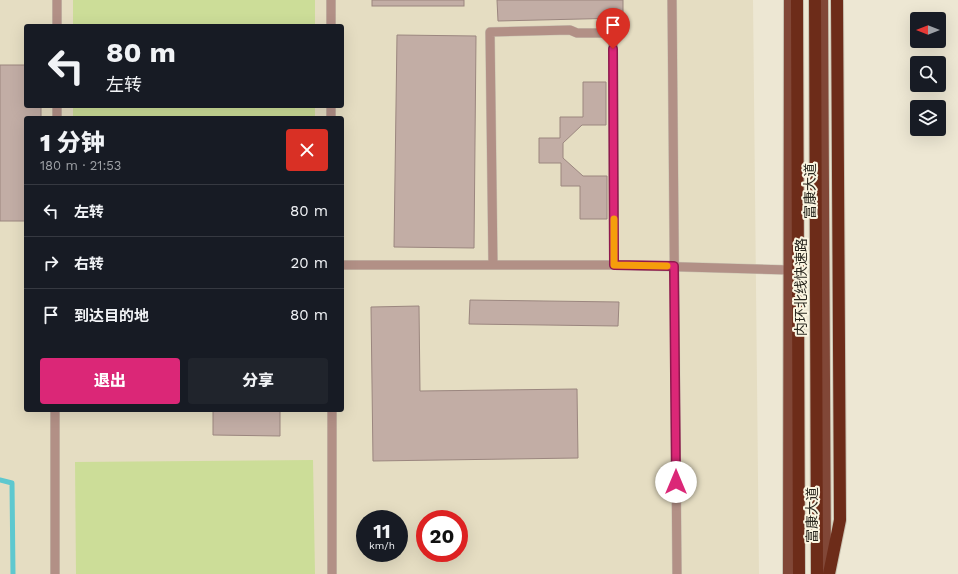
<!DOCTYPE html>
<html lang="zh">
<meta charset="utf-8">
<style>
:root{--surface:#171b24;--page:#20242c;--text:#f1f3f6;--muted:#9ea1a6;--line:#363941;--accent:#db2777}
body{margin:0;font-family:"Work Sans","Noto Sans SC",sans-serif;background:var(--page);color:var(--text);height:100vh;display:flex;flex-direction:column;font-size:15px;white-space:nowrap}
*{box-sizing:border-box;margin:0}
p{font-size:13px;color:var(--muted)}
.icon{flex:none;width:22px;height:22px;fill:none;stroke:currentColor;stroke-width:2;stroke-linecap:round;stroke-linejoin:round}
.map{position:relative;flex:1;overflow:hidden}
.sheet{position:absolute;left:24px;top:116px;width:320px;height:296px;display:flex;flex-direction:column;background:var(--surface);border-radius:4px;box-shadow:0 4px 16px #0002}
.sheet>*{flex:none}
.banner{position:absolute;left:24px;top:24px;width:320px;height:84px;border-radius:4px;box-shadow:0 4px 16px #0002;background:#171b24;color:var(--text);overflow:hidden}
.needle{width:26px;rotate:270deg}
.buttons{position:absolute;left:910px;top:12px;display:grid;gap:8px}
.buttons a{display:grid;place-items:center;width:36px;height:36px;border-radius:4px;background:var(--surface);box-shadow:0 4px 16px #0002;font-size:20px}
.speed{position:absolute;left:356px;top:510px;display:flex;gap:8px;font-size:20px;font-weight:700;text-align:center}
.speed>*{display:grid;place-content:center;width:52px;height:52px;border-radius:50%;background:var(--surface);box-shadow:0 4px 16px #0002;line-height:1}
.speed small{font-size:10px;font-weight:400}
.speed .limit{border:6px solid #d22;background:#fff;color:#111}
.pin{position:absolute;display:grid;place-items:center;width:34px;height:34px;color:#fff;margin:-41px -17px;border-radius:50% 50% 50% 0;rotate:-45deg;box-shadow:0 0 4px #0007}
.pin .icon{rotate:45deg}
.me{position:absolute;width:44px;margin:-22px;rotate:0deg;stroke-linejoin:round;filter:drop-shadow(0 0 3px #0008)}
.turn{display:flex;align-items:center;gap:14px;height:84px;padding:0 16px;font-size:18px}
.turn .icon{width:52px;height:52px;stroke-width:2.5}
.turn b{display:block;font-size:28px;line-height:34px}
.round{display:grid;place-items:center;flex:none;width:42px;height:42px;border-radius:4px;background:var(--page)}
.overview{display:flex;align-items:center;justify-content:space-between;height:68px;padding:0 16px}
h1{font-size:24px;font-weight:800;line-height:30px}
.primary-button{display:flex;gap:8px;margin-top:auto;padding:8px 16px}
.primary-button a{flex:1;height:46px;border-radius:4px;background:var(--accent);color:#fff;font-size:16px;font-weight:800;line-height:46px;text-align:center}
.primary-button a+a{background:var(--page);color:var(--text)}
ul{padding:0;list-style:none}
li{display:flex;align-items:center;gap:12px;height:52px;padding:0 16px;border-top:1px solid var(--line)}
li div{flex:1}
li b{display:block;font-size:15px}
li em{font-style:normal}
.map>svg:first-child{display:block}
</style>
<div class="map">
<svg width="958" height="574" viewBox="0 0 958 574">
<rect width="100%" height="100%" fill="#ede7d3"/>
<path fill="#e5ddc2" fill-rule="evenodd" d="M0 0H753L759 574H0ZM26 26H342V106H26ZM26 118H342V410H26ZM365 519H399V553H365ZM425 519H459V553H425Z"/>
<g fill="#ccdd98">
<rect x="73" y="0" width="242" height="26"/>
<rect x="73" y="106" width="242" height="12"/>
<polygon points="313,460 315,574 76,574 75,462"/>
</g>
<g fill="none" stroke-linecap="round" stroke-linejoin="round">
<polyline stroke="#5ec8cf" stroke-width="5" points="0,480 12,483 13,574"/>
</g>
<g fill="#c2ada5" stroke="#9b867f">
<rect x="372" y="0" width="92" height="6"/>
<polygon points="497,0 623,0 623,18 498,21"/>
<polygon points="397,35 476,36 474,248 394,247"/>
<polygon points="0,65 26,65 26,106 41,106 41,118 26,118 26,221 0,221"/>
<polygon points="583,82 606,82 606,125 582,125 563,143 563,158 583,176 607,176 607,219 580,219 580,186 561,186 561,163 539,163 539,138 560,138 560,117 583,117"/>
<polygon points="470,300 619,302 618,326 469,324"/>
<polygon points="419,306 420,391 577,389 578,458 373,461 371,307"/>
<polygon points="213,410 280,410 280,436 213,435"/>
</g>
<g fill="none" stroke-linecap="round" stroke-linejoin="round">
<defs>
<g id="lane">
<polyline points="331,0 331,26"/>
<polyline points="672,0 677,574"/>
<polyline points="57,26 57,0"/>
<polyline points="331,106 331,118"/>
<polyline points="57,118 57,106"/>
<polyline points="342,265 614,265 613,33 577,33 570,30 490,32 493,265"/>
<polyline points="614,265 790,270"/>
<polyline points="55,410 55,574"/>
<polyline points="332,410 332,574"/>
</g>
<g id="primary">
<polyline points="823,0 826,572"/>
<polyline points="788,574 789,0"/>
</g>
<g id="highway">
<polyline points="797,0 799,574"/>
<polyline points="815,0 817,574"/>
<polyline points="829,574 840,520 837,0"/>
</g>
</defs>
<use href="#lane" stroke="#cac4b3" stroke-width="10"/>
<use href="#primary" stroke="#cac4b3" stroke-width="12"/>
<use href="#highway" stroke="#cac4b3" stroke-width="14"/>
<use href="#lane" stroke="#b29086" stroke-width="9"/>
<use href="#primary" stroke="#814737" stroke-width="10"/>
<use href="#highway" stroke="#6d2c19" stroke-width="12"/>
</g>
<g fill="none" stroke-linecap="round" stroke-linejoin="round">
<defs>
<polyline id="route" points="613,49 614,265 674,266 676,482"/>
</defs>
<use href="#route" stroke="#8e194d" stroke-width="10"/>
<use href="#route" stroke="#db2777" stroke-width="7"/>
<polyline stroke="#f59e0b" stroke-width="7" points="614,219 614,265 667,266"/>
</g>
<g text-anchor="middle" stroke-width="4" stroke-linejoin="round" paint-order="stroke">
<g font-size="14" fill="#29271f" stroke="#faf5e1">
<text transform="translate(810 191) rotate(-90)" y="5">富康大道</text>
<text transform="translate(801 287) rotate(-90)" y="5">内环北线快速路</text>
<text transform="translate(812 515) rotate(-90)" y="5">富康大道</text>
</g>
</g>
</svg>
<div class="buttons">
<a><svg class="needle" viewBox="-14 -14 28 28"><path d="M0-13l5 13h-10z" fill="#e53935"/><path d="M0 13l5-13h-10z" fill="#9ea1a6"/></svg></a>
<a><svg class="icon" aria-label="search" viewBox="0 0 24 24"><circle cx="10" cy="10" r="6"/><path d="M15 15l6 6"/></svg></a>
<a><svg class="icon" aria-label="layers" viewBox="0 0 24 24"><path d="M12 4l9 5-9 5-9-5zM3 14l9 5 9-5"/></svg></a>
</div>
<div class="speed"><div>11<small>km/h</small></div><div class="limit">20</div></div>
<div class="pin" style="left:613px;top:49px;background:#d93025"><svg class="icon" aria-label="arrive" viewBox="0 0 24 24"><path d="M6 21V4h12l-3 4 3 4H6"/></svg></div>
<svg class="me" style="left:676px;top:482px" viewBox="-20 -20 40 40"><circle r="19" fill="#fff"/><path d="M0-13L10 11 0 6-10 11z" fill="#db2777"/></svg>
<div class="banner">
<div class="turn"><svg class="icon" aria-label="left" viewBox="0 0 24 24"><path d="M17 20v-9H6M10 6l-5 5 5 5"/></svg><div><b>80 m</b>左转</div></div>
</div>
<section class="sheet">
<div class="overview"><div><h1>1 分钟</h1><p>180 m · 21:53</p></div><a class="round" style="background:#d93025;color:#fff"><svg class="icon" aria-label="close" viewBox="0 0 24 24"><path d="M6 6l12 12M18 6L6 18"/></svg></a></div>
<ul>
<li><svg class="icon" aria-label="left" viewBox="0 0 24 24"><path d="M17 20v-9H6M10 6l-5 5 5 5"/></svg><div><b>左转</b></div><em>80 m</em></li>
<li><svg class="icon" aria-label="right" viewBox="0 0 24 24"><path d="M7 20v-9h11M14 6l5 5-5 5"/></svg><div><b>右转</b></div><em>20 m</em></li>
<li><svg class="icon" aria-label="arrive" viewBox="0 0 24 24"><path d="M6 21V4h12l-3 4 3 4H6"/></svg><div><b>到达目的地</b></div><em>80 m</em></li>
</ul>
<div class="primary-button"><a>退出</a><a>分享</a></div>
</section>
</div>
